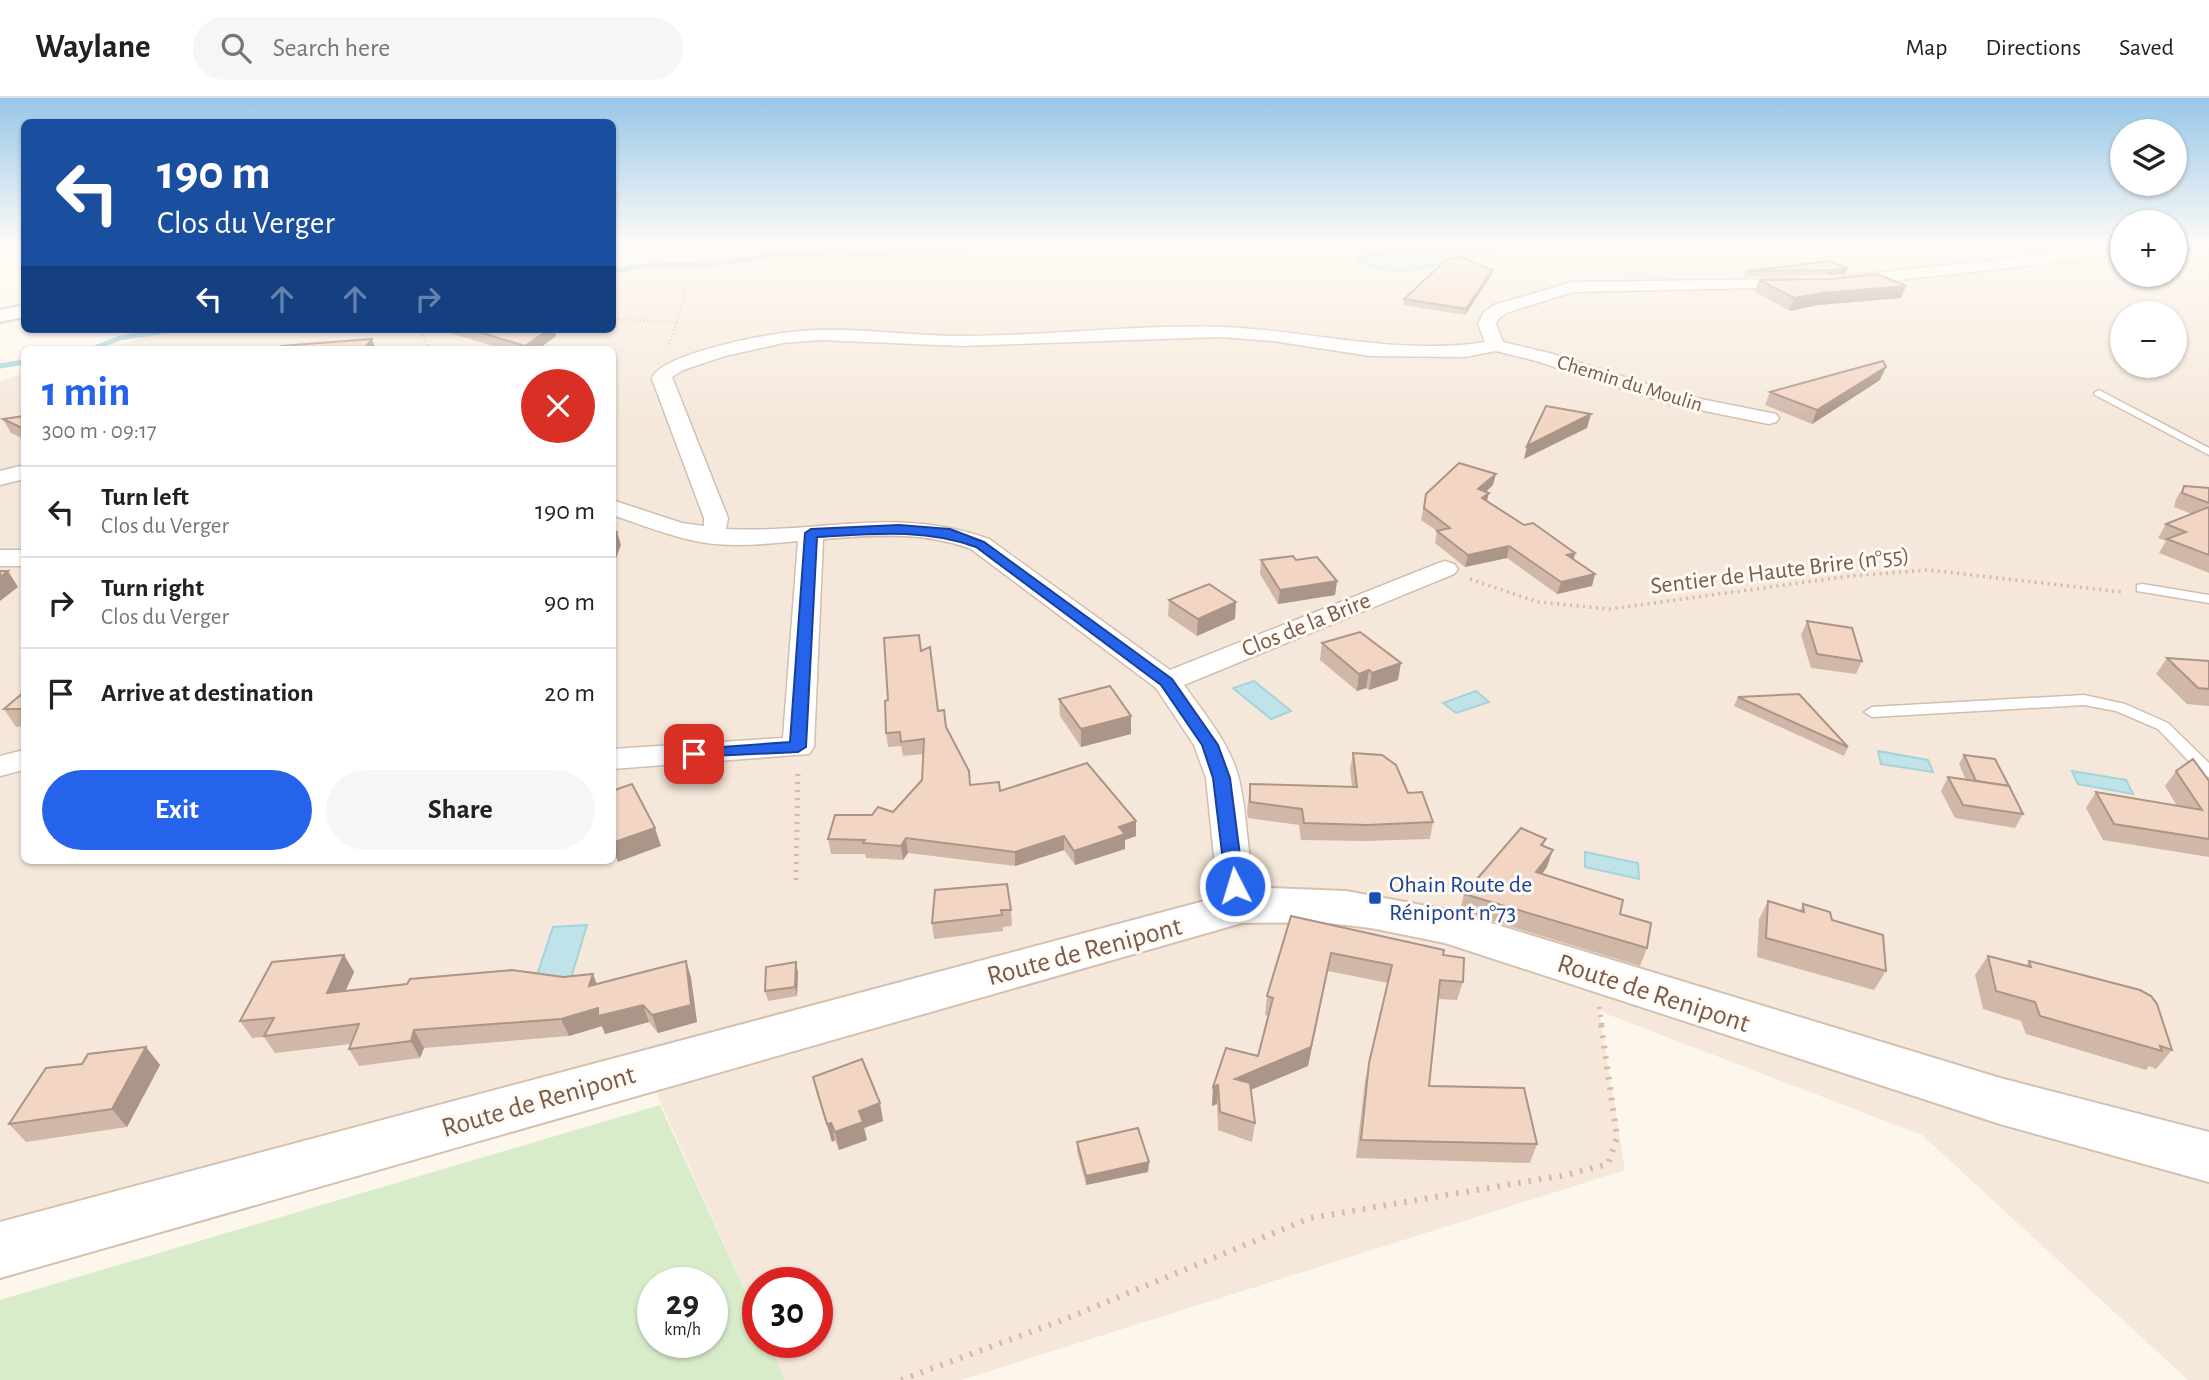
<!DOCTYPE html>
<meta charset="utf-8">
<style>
:root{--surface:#fff;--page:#f6f6f6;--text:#222;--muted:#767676;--line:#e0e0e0;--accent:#2563eb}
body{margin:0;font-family:"Alegreya Sans",sans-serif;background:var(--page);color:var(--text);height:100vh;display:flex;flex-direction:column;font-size:26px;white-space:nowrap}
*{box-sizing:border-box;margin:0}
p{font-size:23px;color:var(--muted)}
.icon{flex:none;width:38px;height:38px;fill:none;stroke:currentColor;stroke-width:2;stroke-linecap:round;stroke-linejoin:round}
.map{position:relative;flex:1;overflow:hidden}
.details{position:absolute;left:21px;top:248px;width:595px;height:518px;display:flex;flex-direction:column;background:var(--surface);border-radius:10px;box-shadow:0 2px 5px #0004}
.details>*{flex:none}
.banner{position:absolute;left:21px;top:21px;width:595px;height:214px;border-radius:10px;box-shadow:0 2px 5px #0004;background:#1a4fa0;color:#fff;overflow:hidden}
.fabs{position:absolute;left:2110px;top:21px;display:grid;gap:14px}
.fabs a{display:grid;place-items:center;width:77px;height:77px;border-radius:50%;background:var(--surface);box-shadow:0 2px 5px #0004;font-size:35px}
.speed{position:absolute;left:637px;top:1169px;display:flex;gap:14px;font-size:35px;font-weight:700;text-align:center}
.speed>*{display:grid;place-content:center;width:91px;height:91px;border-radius:50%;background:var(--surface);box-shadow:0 2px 5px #0004;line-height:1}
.speed small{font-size:18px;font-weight:400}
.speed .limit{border:10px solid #d22;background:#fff;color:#111}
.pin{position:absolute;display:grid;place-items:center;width:60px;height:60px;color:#fff;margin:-30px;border-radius:14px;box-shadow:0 4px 10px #0006}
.me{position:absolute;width:77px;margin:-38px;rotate:355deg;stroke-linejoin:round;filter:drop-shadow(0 0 5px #0008)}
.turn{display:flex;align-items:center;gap:24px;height:147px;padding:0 21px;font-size:32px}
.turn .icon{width:91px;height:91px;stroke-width:2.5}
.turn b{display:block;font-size:49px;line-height:60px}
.lanes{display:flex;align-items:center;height:66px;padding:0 21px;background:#0003;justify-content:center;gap:35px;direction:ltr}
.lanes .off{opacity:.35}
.round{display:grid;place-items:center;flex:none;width:74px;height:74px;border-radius:37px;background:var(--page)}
.summary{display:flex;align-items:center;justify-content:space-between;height:119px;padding:0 21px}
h1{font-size:42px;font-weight:600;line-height:52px;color:var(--accent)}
.action{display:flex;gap:14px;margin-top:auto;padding:14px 21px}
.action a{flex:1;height:80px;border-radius:42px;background:var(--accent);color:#fff;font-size:28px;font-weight:600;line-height:80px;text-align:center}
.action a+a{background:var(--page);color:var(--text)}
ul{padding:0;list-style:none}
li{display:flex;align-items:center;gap:21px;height:91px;padding:0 21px;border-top:2px solid var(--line)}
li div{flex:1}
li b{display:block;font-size:26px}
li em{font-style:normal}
header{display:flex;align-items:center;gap:42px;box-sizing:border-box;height:98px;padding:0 35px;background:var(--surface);border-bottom:2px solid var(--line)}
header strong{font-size:33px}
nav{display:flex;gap:38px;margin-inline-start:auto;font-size:24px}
.search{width:490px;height:63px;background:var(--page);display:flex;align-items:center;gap:18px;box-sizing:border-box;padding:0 24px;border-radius:38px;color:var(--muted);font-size:26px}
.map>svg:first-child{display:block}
</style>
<header>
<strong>Waylane</strong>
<div class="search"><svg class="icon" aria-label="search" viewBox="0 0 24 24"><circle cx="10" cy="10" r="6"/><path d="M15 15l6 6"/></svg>Search here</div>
<nav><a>Map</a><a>Directions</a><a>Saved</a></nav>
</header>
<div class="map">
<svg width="2209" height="1282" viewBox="0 0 2209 1282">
<rect width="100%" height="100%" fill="#fdf6ec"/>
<path fill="#f5e8da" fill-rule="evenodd" d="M995 145H2123V177H2175V145H2209V1282H2188L1922 1037 1599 913 1625 1072 961 1282H785L768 1244H817V1185H758V1221L637 952 0 1136V283L24 275V763H612V252H100L170 231H612L613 172ZM2123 215H2175V268H2123Z"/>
<path fill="#d8ecc9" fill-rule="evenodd" d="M660 1007 758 1221V1244H768L785 1282H0V1202ZM653 1185H712V1244H653Z"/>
<g fill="#bfe3e8" stroke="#a5d3da" stroke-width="2">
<path d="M1457 145H1492L1498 151 1457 160 1458 163C1425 170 1389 181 1357 163L1368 156 1418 154Z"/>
<polygon points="1254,583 1291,613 1271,621 1233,590"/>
<polygon points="1476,593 1489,604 1456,615 1443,605"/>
<polygon points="1878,653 1928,662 1933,674 1881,666"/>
<polygon points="2072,673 2126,682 2133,696 2078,686"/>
<polygon points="1585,754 1638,765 1639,781 1585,769"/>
<polygon points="587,827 571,880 535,883 553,829"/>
</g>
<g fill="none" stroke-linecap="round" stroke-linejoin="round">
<g stroke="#a5d3da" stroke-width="5">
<polyline points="1258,145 1401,148 1428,145"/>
<polyline points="612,174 639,168 720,165 775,157 839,154 869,156 1019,145"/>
<polyline points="90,252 120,240 179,231"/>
<polyline points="0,268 24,264"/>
</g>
<defs>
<g id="lane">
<polygon points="2099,292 2209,350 2209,357 2095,297 2094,295"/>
<polygon points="2142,486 2209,497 2209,505 2137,493 2137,487"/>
<polygon points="2084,597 2125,606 2168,625 2209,665 2209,679 2203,678 2158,631 2116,613 2084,607 1872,619 1864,614 1872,609"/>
</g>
<g id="street">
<polygon points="2175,145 2203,145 2201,148 2175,152"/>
<polygon points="2123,148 2123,157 1846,188 1838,183 1846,178"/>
<path d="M1798 181 1806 186 1804 189 1573 194 1506 215 1498 221 1496 226 1503 244 1549 255 1681 297 1776 316 1779 320 1776 324 1769 326 1670 306 1536 263 1496 253 1465 259 1370 258 1273 243 1220 239 962 248 820 242 783 245 725 258 683 272 672 279 728 420 726 431C821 436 895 407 989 441L1170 572 1436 466 1445 463 1454 466 1458 471 1454 476 1184 587C1205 617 1230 645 1239 681 1249 723 1246 768 1261 809L1255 819 1242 822 1229 819 1217 788 1206 680 1194 647 1156 590 971 451C923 433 874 437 823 441L814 649 809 656 612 671V651L783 640 798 443C768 446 736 449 706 445 674 440 643 427 612 417V402L682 425 704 428V420L652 281C658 257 759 238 783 235 842 226 903 238 962 238 1049 238 1135 226 1222 229 1309 232 1396 258 1485 244L1478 226 1484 214 1494 207 1572 184Z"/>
<polygon points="24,367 24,381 0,387 0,373"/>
<rect x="0" y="452" width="24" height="16"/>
<polygon points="24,652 24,672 0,678 0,658"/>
</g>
<g id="secondary">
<polygon points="24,207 24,219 0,224 0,212"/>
<polygon points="1268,790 1346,793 1448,812 2000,980 2209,1034 2209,1084 2000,1026 1445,845 1371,830 1320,824 1242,825 0,1180 0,1124 1242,793"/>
</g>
</defs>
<use href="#lane" stroke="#d1beb0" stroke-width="3"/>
<use href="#street" stroke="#d1beb0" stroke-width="3"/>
<use href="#secondary" stroke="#d6c0b0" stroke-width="4"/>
<g stroke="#d9b8a5" stroke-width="2.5" stroke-dasharray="1 2.5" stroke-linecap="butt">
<polyline points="612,221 677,224 669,247"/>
<polyline points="677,224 686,191"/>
<polyline points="419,231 430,252"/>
</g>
<polyline stroke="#d9b8a5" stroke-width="3.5" stroke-dasharray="2 4.5" stroke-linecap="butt" points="1470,481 1538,504 1610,511 1850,478 1928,472 2121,494"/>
<g stroke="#d9b8a5" stroke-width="5" stroke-dasharray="2 6" stroke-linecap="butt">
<polyline points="796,782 798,671"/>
<polyline points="1599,909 1602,928"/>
</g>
<polyline stroke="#d9b8a5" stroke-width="6" stroke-dasharray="2.5 8" stroke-linecap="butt" points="901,1282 1060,1223 1310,1120 1566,1077 1608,1066 1617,1039 1601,926"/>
<use href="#lane" fill="#fff" fill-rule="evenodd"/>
<use href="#street" fill="#fff" fill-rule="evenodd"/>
<use href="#secondary" fill="#fff" fill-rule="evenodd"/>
</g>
<g fill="#d1b7a8">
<polygon points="1847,170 1845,176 1828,177 1744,179 1746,173"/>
<polygon points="1491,178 1465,217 1403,207 1404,201"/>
<polygon points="1759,182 1906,188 1901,200 1818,207 1790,213 1755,194"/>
<polygon points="445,231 554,231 556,238 537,252 507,252 446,234"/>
<polygon points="1880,282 1812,326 1765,307 1770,294"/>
<polygon points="24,318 24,341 11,335 3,321"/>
<polygon points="1493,387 1486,394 1487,403 1524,427 1575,455 1574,461 1592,488 1557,496 1507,460 1465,469 1435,445 1437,433 1421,422 1426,396"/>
<polygon points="2184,388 2209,390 2209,475 2159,455 2166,443 2158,440 2166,426 2192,416 2174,409 2176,401"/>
<polygon points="1261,462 1337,483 1335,497 1278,506 1260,476"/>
<polygon points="1169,502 1235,521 1197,538 1168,518"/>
<polygon points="1807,523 1862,563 1856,576 1811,570 1801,537"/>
<polygon points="1322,545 1398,582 1369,592 1366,590 1357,593 1320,562"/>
<polygon points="921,553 938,613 971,687 1000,693 1136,738 1125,742 1125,751 1075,767 1064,752 1015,768 908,755 903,762 866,760 865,756 831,756 828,741 872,717 893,714 922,682 923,656 903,658 901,648 888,649 886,635 888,602"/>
<polygon points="2167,560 2209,563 2209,608 2187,606 2156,576"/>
<polygon points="24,594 24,628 16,629 4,611"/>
<polygon points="1738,599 1848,649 1844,658 1734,608"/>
<polygon points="1059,601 1131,618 1131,636 1081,649 1060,618"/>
<polygon points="1353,655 1408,695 1433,724 1430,741 1364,743 1301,742 1299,727 1248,720 1247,714 1250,686 1352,689 1350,671"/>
<polygon points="1964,657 2023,716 2015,730 1955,720 1941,693 1948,679 1966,682 1959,666"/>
<polygon points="2176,673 2209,683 2209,759 2103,742 2086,710 2096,694 2177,708 2165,688"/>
<polygon points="1546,741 1543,748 1547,769 1542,776 1620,816 1647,850 1640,868 1460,813 1464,796"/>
<polygon points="935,792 1011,812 1012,828 1003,829 1003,833 934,841 932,825"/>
<polygon points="1768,803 1800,813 1803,806 1832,822 1886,873 1874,892 1757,859 1759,821"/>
<polygon points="1291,818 1443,857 1463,884 1457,902 1438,901 1429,988 1537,1046 1530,1065 1356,1060 1365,983 1388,885 1328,873 1308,968 1251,992 1255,1025 1252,1044 1218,1032 1217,1006 1212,1008 1213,989 1258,958 1268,918 1265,917 1267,898"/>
<polygon points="344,857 354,874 345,893 597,886 686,863 691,880 697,924 658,935 649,924 605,936 602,928 569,938 424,950 420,960 359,968 349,951 351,946 275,955 264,939 252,940 240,923"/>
<polygon points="1988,858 2026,868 2029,863 2172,952 2156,971 2149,968 2146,972 2026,936 2021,923 1983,911 1975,877"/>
<polygon points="798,874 797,898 768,903 765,893"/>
<polygon points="146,949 160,967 127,1029 26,1044 9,1026 82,966"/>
<polygon points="813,979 880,1005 883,1023 864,1030 867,1042 839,1052 835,1042 832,1044 817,997"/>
<polygon points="1077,1044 1149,1064 1148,1074 1086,1087 1077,1053"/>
</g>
<g fill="#aa9588">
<polygon points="1847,170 1845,176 1828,177 1830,172"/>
<polygon points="1492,172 1491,178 1465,217 1466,211"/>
<polygon points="1906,188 1901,200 1818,207 1790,213 1794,200 1822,195"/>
<polygon points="549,231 554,231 556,238 537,252 527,252 525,248"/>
<polygon points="372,241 376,252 363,252"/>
<polygon points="1886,269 1880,282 1812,326 1817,312"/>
<polygon points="1591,316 1587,330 1524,361 1527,348"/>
<polygon points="1496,376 1493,387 1475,403 1478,391"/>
<polygon points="1489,395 1486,406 1482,400"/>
<polygon points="617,434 621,447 612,471 612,446"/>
<polygon points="1509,448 1507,460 1465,469 1468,457"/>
<polygon points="1575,455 1572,467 1567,457"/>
<polygon points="8,473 18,489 0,503 0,479"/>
<polygon points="1595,476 1592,488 1557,496 1561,484"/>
<polygon points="1337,483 1335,497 1278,506 1280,492"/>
<polygon points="1236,504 1235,521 1197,538 1198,521"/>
<polygon points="1401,565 1398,582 1369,592 1372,575"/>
<polygon points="1369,572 1366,590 1357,593 1359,576"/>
<polygon points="1131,618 1131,636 1081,649 1081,631"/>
<polygon points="1136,723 1136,738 1125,742 1125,751 1075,767 1074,753 1119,729"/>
<polygon points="655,730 661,748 618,764 612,749 612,745"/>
<polygon points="1064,738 1064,752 1015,768 1015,754"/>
<polygon points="906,740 908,755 903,762 901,748"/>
<polygon points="1553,752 1547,769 1531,791 1536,774"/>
<polygon points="1331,855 1308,968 1233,999 1235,981 1311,949"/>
<polygon points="344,857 354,874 337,912 327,895"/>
<polygon points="686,863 691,880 697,924 658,935 652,917"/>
<polygon points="796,864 798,874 797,898 795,889"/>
<polygon points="593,876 600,894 589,888"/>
<polygon points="643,907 649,924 605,936 602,928 569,938 561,921 598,910"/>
<polygon points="414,932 424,950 420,960 411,943"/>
<polygon points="146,949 160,967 127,1029 112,1011"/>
<polygon points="1218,987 1217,1006 1212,1008 1213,989"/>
<polygon points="880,1005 883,1023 864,1030 867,1042 839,1052 835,1034 859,1013"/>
<polygon points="831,1025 835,1042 832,1044 827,1026"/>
<polygon points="1149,1064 1148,1074 1086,1087 1086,1078"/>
</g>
<g fill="#f3d5c3" stroke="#aa9588" stroke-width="2">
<polygon points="1461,159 1492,172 1466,211 1404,201 1447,161"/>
<polygon points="1830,163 1847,170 1830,172 1746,173"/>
<polygon points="1877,176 1906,188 1822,195 1794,200 1759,182 1832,181"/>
<polygon points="469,231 549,231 525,248"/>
<polygon points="372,241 363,252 280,252 281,248"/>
<polygon points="1883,263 1886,269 1817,312 1770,294"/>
<polygon points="1546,308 1591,316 1527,348"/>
<polygon points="24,318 24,331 3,321"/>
<polygon points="1459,365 1496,376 1478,391 1489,395 1482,400 1524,427 1533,425 1575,455 1567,457 1595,476 1561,484 1509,448 1468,457 1437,433 1450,430 1424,410 1426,396"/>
<polygon points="2184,388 2209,390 2209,405 2182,395"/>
<polygon points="2209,409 2209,457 2167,441 2186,434 2166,426"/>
<polygon points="612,432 617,434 612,446"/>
<polygon points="1293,458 1296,462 1317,459 1337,483 1280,492 1261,462"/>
<polygon points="0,473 8,473 0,479"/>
<polygon points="1209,486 1236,504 1198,521 1169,502"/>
<polygon points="1807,523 1852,530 1862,563 1817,556"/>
<polygon points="1360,534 1401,565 1372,575 1369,572 1359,576 1322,545"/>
<polygon points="919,537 921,553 930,549 938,613 944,612 946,629 969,673 970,687 999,684 1000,693 1087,665 1136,723 1119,729 1125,736 1074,753 1064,738 1015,754 906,740 901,748 863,745 865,742 828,741 835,717 872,717 878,709 893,714 922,682 924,641 901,644 900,634 886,635 885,603 888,602 884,540"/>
<polygon points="2167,560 2209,563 2209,591 2198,590"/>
<polygon points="1110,588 1131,618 1081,631 1059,601"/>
<polygon points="24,594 24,611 4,611"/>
<polygon points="1799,596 1848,649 1738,599"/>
<polygon points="1353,655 1382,657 1396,667 1408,695 1422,694 1433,724 1367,727 1304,725 1302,711 1250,704 1250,686 1357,689"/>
<polygon points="1964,657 1995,661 2009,688 1976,683"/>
<polygon points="2193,661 2209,683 2209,741 2114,726 2096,694 2202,712 2176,673"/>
<polygon points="1948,679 2009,688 2023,716 1963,707"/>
<polygon points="632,686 655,730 612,745 612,693"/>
<polygon points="1521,730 1546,741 1541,747 1553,752 1536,774 1623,802 1620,816 1651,825 1647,850 1464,796"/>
<polygon points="1007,786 1011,812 1001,812 1002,817 932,825 935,792"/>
<polygon points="1768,803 1804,814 1803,806 1830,814 1832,822 1883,837 1886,873 1766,840"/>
<polygon points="1291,818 1444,852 1443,857 1464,860 1463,884 1440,882 1429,988 1524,990 1537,1046 1361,1042 1369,965 1392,867 1331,855 1311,949 1235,981 1250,985 1255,1025 1220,1014 1218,987 1213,989 1226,950 1258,958 1273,900 1267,898"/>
<polygon points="344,857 327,895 407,886 410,881 512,872 563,879 593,876 589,888 686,863 691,907 652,917 643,907 598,918 598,910 561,921 414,932 411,943 349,951 359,926 264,938 274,920 240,923 272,864"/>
<polygon points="1988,858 2031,869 2029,863 2140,892 2151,898 2157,906 2172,952 2160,948 2162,953 2040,918 2035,904 1996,893"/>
<polygon points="796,864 795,889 765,893 766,869"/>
<polygon points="146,949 112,1011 9,1026 46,970 82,966 88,956"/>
<polygon points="862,961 880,1005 859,1013 863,1024 835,1034 831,1025 827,1026 813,979"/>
<polygon points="1138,1030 1149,1064 1086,1078 1077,1044"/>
</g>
<linearGradient id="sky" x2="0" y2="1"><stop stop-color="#97c7e8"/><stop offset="0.45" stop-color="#fefbf6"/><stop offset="1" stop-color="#fefbf6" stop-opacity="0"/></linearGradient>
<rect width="2209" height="324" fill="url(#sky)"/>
<path fill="#2563eb" stroke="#184099" stroke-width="2" d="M899 427 950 431 984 444 1172 581 1218 647 1230 680 1244 788 1241 793H1228L1226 788 1213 680 1202 647 1161 587 976 449C924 430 871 436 817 439L806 649 798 654 688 659 685 656 688 652 694 651 790 644 805 435 811 431Z"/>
<rect fill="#1a4fb4" stroke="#fffaf3" stroke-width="2.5" x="1368" y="793" width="14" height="14" rx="3.5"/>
<g text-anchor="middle" stroke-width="6" stroke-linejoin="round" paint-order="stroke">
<g font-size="21" fill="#7a5c4d" stroke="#fffaf3">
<text transform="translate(1630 285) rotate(17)" y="7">Chemin du Moulin</text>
</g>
<g font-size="24" fill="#7a5c4d" stroke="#fffaf3">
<text transform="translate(1780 472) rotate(-7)" y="8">Sentier de Haute Brire (n°55)</text>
<text transform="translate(1306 526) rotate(-22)" y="8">Clos de la Brire</text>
</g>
<g font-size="24" fill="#164399" stroke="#fffaf3" text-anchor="start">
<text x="1389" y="794">Ohain Route de<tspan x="1389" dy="28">Rénipont n°73</tspan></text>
</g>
<g font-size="28" fill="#7a5c4d" stroke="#fffaf3">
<text transform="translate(1084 852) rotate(-15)" y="10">Route de Renipont</text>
<text transform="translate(1654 894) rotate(18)" y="10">Route de Renipont</text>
<text transform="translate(538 1002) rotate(-16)" y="10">Route de Renipont</text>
</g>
</g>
</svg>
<div class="fabs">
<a><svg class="icon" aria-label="layers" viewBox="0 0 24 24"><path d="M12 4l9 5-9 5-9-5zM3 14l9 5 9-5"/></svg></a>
<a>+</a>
<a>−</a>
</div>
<div class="speed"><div>29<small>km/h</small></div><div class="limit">30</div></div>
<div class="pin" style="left:694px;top:656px;background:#d93025"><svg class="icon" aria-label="arrive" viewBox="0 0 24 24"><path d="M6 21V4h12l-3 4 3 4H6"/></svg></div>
<svg class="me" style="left:1235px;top:788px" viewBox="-20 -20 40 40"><circle r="17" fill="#2563eb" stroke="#fff" stroke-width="3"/><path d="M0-11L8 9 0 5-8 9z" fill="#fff"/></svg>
<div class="banner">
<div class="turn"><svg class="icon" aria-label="left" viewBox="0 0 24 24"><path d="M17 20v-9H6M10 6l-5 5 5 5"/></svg><div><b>190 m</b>Clos du Verger</div></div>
<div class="lanes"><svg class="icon" aria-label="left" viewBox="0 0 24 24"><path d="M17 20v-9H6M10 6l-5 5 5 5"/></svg><svg class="icon off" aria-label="ahead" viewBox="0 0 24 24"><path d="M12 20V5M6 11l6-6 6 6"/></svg><svg class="icon off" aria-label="ahead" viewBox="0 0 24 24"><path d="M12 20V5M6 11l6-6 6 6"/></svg><svg class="icon off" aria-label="right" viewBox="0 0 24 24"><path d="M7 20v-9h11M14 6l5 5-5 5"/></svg></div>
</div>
<section class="details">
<div class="summary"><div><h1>1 min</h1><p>300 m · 09:17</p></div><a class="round" style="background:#d93025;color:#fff"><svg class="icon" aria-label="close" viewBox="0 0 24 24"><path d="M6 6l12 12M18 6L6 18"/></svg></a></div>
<ul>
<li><svg class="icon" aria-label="left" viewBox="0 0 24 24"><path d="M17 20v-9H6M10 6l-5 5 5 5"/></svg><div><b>Turn left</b><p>Clos du Verger</p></div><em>190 m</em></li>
<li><svg class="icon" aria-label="right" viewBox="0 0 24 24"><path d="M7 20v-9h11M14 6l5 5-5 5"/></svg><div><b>Turn right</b><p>Clos du Verger</p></div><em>90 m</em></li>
<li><svg class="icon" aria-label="arrive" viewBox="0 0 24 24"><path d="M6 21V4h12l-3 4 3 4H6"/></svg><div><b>Arrive at destination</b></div><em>20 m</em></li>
</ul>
<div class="action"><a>Exit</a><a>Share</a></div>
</section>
</div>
